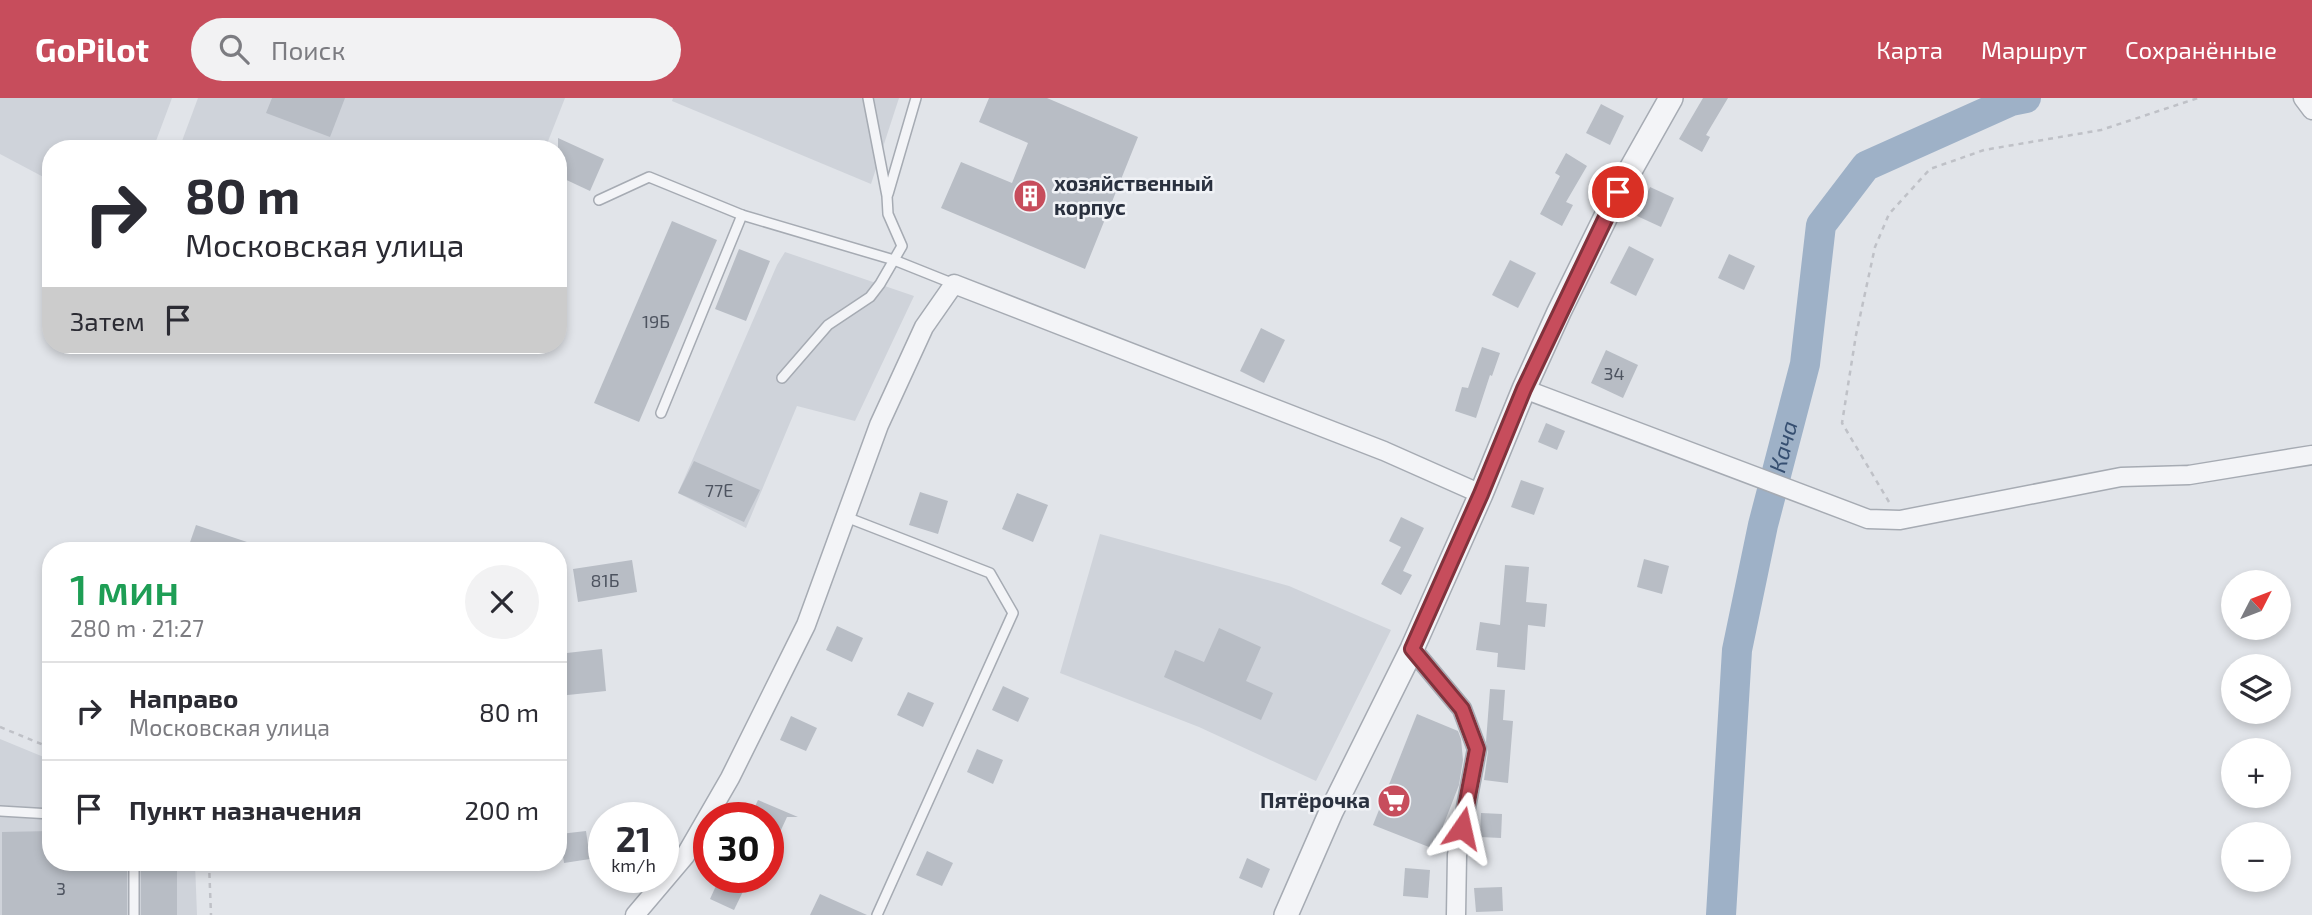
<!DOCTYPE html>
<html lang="ru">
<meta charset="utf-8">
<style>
:root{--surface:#fff;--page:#f2f2f3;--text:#2b2b33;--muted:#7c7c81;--line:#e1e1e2;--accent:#c74d5c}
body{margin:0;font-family:"Exo 2",sans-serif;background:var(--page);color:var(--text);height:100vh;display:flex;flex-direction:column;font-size:26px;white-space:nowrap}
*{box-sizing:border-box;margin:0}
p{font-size:23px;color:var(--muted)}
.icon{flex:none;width:38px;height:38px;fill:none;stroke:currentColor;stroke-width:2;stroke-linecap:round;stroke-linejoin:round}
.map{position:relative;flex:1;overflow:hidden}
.details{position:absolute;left:42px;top:444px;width:525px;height:329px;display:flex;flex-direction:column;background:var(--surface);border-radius:28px;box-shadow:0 4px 10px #0003}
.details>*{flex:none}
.hud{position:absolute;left:42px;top:42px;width:525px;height:214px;border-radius:28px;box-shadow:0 4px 10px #0003;background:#fff;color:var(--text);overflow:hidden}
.needle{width:46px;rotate:48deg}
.fabs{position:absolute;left:2221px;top:472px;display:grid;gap:14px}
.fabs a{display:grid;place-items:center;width:70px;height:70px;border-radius:50%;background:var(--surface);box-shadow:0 4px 10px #0003;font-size:35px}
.speed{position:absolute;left:588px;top:704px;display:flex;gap:14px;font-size:35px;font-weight:700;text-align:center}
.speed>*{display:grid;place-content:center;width:91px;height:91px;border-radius:50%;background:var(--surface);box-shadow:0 4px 10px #0003;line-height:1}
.speed small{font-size:18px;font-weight:400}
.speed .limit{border:10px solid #d22;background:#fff;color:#111}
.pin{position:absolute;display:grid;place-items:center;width:60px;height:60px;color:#fff;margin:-30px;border:4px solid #fff;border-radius:50%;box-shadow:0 2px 7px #0007}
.me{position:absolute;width:77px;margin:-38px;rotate:11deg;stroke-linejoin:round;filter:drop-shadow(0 0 5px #0008)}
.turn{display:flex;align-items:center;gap:24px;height:147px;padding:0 28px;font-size:32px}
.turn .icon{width:91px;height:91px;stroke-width:2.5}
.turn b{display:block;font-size:49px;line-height:60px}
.then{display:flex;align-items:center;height:66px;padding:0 28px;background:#0003;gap:14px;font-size:26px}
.round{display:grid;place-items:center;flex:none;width:74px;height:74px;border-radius:37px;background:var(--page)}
.headline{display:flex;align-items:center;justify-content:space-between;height:119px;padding:0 28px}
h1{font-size:42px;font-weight:600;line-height:52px;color:#1e9e55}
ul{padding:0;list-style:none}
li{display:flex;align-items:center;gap:21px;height:98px;padding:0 28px;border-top:2px solid var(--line)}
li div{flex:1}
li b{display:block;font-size:26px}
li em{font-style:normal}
header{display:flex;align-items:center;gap:42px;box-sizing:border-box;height:98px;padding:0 35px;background:var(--accent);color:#fff}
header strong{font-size:33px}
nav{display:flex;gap:38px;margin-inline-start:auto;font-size:24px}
.search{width:490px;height:63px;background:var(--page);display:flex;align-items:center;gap:18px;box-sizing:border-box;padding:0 24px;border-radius:38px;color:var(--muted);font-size:26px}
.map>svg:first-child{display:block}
</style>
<header>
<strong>GoPilot</strong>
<div class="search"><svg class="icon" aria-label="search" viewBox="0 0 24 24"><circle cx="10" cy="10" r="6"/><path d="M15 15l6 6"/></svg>Поиск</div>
<nav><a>Карта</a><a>Маршрут</a><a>Сохранённые</a></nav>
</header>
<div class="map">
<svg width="2312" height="817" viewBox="0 0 2312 817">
<rect width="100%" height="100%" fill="#e1e4e9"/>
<g fill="#cfd3da">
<polygon points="0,0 172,0 153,51 51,51 51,83 0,56"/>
<polygon points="198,0 565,0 545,51 179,51"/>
<polygon points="673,0 899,0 871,86 672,3"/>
<polygon points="785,154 914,198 855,323 797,308 746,430 678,395 777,167"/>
<polygon points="1100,436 1289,488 1391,532 1316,683 1199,629 1060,575"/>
<polygon points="0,641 51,662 51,765 195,765 197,817 0,817"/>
</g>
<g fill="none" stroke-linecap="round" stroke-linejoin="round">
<path stroke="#9eb1c7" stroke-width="30" id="s1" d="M1721 817 1737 552 1763 427 1805 266 1821 127 1866 68 2011 3 2026 0"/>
</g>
<g fill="#b8bdc5">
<polygon points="272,0 345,0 330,39 266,15"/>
<polygon points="989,0 1047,0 1138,39 1085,171 941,110 961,64 1012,85 1028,45 979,24"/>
<polygon points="1703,0 1728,0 1706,37 1710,39 1702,54 1679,41"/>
<polygon points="1601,6 1624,18 1610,47 1586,35"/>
<polygon points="558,40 604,61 590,93 558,78"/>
<polygon points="1566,55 1587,68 1566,104 1573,107 1562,128 1540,116 1560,78 1555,75"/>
<polygon points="1650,89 1674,100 1661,129 1637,118"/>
<polygon points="672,123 717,142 639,324 594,305"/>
<polygon points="1629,148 1654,161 1636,198 1610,185"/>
<polygon points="739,151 770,163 746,223 715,211"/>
<polygon points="1729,156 1755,168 1744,192 1718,180"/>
<polygon points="1510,162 1536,175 1518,210 1492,197"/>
<polygon points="1261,230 1285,242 1264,285 1240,273"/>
<polygon points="1482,249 1500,255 1492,278 1490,277 1476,320 1455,313 1462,289 1468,290"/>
<polygon points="1606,252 1638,267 1623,300 1591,285"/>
<polygon points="1546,325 1565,333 1557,352 1538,344"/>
<polygon points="694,363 760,392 744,424 678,395"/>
<polygon points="1521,382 1544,390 1534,417 1511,409"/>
<polygon points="920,394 948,403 938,436 909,427"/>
<polygon points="1017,395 1048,407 1033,444 1002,431"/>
<polygon points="1401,419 1424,430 1403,473 1412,477 1401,497 1381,486 1401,449 1389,443"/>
<polygon points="196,427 268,451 267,453 187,453"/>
<polygon points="1644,461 1669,468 1662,496 1637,489"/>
<polygon points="632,462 637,494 578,504 573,471"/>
<polygon points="1505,467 1529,469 1526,504 1547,506 1545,529 1528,527 1525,572 1497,569 1498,555 1476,552 1480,524 1500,527"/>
<polygon points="837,528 863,540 852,564 826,552"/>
<polygon points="1219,530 1261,549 1246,583 1273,595 1261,622 1164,579 1175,552 1204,564"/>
<polygon points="602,551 606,593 558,598 558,556"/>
<polygon points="1003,588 1029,600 1018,624 992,612"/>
<polygon points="1490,591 1505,592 1503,622 1513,623 1508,685 1484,682 1488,653 1486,644"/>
<polygon points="908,594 934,605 923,629 897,617"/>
<polygon points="1417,616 1458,633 1461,641 1463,662 1459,687 1434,751 1373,727"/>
<polygon points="791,618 817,630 806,653 780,642"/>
<polygon points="977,651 1003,662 993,686 967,674"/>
<polygon points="758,702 798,719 787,719 768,760 768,719 750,719"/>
<polygon points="1481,715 1502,716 1501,740 1480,739"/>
<polygon points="51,733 51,765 127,765 127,817 2,817 2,734"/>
<polygon points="586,733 590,761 564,765 560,736"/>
<polygon points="927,753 953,765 942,788 916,777"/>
<polygon points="1247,760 1270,771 1262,790 1239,780"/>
<rect x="141" y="765" width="36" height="52"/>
<polygon points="1405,770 1430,772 1428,800 1403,798"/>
<polygon points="720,779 750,779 734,812 710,801"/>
<polygon points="1502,789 1503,813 1476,814 1474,790"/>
<polygon points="820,796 867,817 810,817"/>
</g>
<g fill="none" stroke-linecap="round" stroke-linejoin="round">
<defs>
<g id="service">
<polyline points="888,96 916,0"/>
<polyline points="599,102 649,79 742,117 894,162 954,186"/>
<polyline points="782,280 828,227 870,199 880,186 902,148 888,116 887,98 868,0"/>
<polyline points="661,315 742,117"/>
<polyline points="846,419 990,475 1013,515 877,817"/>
<polyline points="0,713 51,716"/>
<polyline points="134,817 134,765"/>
</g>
<g id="minor">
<polyline points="2303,0 2312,12"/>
<polyline points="1524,291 1868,421 1900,422 2121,379 2189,377 2312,357"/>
<polyline points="1412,551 1462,611 1477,651 1457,757 1456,817"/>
<polyline points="635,817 685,758 730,680 806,527 879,327 924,229 954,186 1384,353 1481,396"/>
</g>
<polyline id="tertiary" points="1286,817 1331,714 1412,551 1481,396 1524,291 1559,214 1618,94 1671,0"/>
</defs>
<use href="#service" stroke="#a6abb3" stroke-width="12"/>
<use href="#minor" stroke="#a6abb3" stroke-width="21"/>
<use href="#tertiary" stroke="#a6abb3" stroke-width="26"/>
<g stroke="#bfc1c7" stroke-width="2.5" stroke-dasharray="5 5" stroke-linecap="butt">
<polyline points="1889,404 1842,325 1856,237 1875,149 1889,116 1930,71 1984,52 2101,32 2198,0"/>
<polyline points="0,629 51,650"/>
<polyline points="209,765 211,817"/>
</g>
<use href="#service" stroke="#f3f4f7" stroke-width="9"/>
<use href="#minor" stroke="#f3f4f7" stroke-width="18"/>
<use href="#tertiary" stroke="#f3f4f7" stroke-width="23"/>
</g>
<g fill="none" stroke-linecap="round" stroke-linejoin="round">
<defs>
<polyline id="route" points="1462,730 1477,651 1462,611 1412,551 1481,396 1524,291 1618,94"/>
</defs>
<use href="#route" stroke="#81323c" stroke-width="18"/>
<use href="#route" stroke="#c74d5c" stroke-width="12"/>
</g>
<defs>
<symbol id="building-disc" viewBox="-11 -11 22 22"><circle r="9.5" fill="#c74d5c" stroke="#f0f2f6"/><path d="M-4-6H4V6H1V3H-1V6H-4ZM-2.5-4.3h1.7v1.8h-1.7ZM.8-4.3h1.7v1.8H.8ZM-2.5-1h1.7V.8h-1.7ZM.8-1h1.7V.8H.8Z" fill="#fff"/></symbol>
<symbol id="supermarket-disc" viewBox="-11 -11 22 22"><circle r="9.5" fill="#c74d5c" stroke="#f0f2f6"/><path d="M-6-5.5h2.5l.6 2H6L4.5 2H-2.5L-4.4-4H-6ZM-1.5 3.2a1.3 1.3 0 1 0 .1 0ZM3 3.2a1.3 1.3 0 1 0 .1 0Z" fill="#fff"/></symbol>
</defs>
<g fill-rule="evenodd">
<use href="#building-disc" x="1011" y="79" width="38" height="38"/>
<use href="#supermarket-disc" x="1375" y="684" width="38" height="38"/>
</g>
<g text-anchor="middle" stroke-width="5" stroke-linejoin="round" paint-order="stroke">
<g font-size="18" fill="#4e5460">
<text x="656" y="230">19Б</text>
<text x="1614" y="282">34</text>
<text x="719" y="399">77Е</text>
<text x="605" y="489">81Б</text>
<text x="61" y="797">3</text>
</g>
<g font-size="21" font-weight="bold" fill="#2a313f" stroke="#f0f2f6" text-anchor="start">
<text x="1054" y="93">хозяйственный<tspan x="1054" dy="24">корпус</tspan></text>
<text x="1370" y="710" text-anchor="end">Пятёрочка</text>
</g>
<g font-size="23" font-style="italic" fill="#364f71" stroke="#f0f2f6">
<text dy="8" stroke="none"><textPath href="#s1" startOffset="474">Кача</textPath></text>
</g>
</g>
</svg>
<div class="fabs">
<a><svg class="needle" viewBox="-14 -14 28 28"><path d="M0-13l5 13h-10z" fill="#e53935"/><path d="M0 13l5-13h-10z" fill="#7c7c81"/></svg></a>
<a><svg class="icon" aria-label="layers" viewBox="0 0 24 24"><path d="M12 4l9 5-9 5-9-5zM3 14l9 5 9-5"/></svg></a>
<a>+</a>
<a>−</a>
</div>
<div class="speed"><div>21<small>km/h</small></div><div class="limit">30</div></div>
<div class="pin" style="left:1618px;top:94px;background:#d93025"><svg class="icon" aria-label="arrive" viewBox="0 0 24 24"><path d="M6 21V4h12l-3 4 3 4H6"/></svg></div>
<svg class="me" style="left:1462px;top:730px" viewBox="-20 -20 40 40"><path d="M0-17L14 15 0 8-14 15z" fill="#c74d5c" stroke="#fff" stroke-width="4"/></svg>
<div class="hud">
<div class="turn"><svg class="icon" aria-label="right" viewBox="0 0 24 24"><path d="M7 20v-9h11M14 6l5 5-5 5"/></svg><div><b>80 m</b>Московская улица</div></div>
<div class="then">Затем<svg class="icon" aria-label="arrive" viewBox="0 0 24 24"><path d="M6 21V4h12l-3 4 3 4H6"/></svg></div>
</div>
<section class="details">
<div class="headline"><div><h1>1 мин</h1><p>280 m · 21:27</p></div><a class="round"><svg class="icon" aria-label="close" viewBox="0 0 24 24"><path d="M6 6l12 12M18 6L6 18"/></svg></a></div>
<ul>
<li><svg class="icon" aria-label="right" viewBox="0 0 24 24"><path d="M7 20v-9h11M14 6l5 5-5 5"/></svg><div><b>Направо</b><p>Московская улица</p></div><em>80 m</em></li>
<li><svg class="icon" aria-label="arrive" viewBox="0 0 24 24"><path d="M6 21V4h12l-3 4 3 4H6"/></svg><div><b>Пункт назначения</b></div><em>200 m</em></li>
</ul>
</section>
</div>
